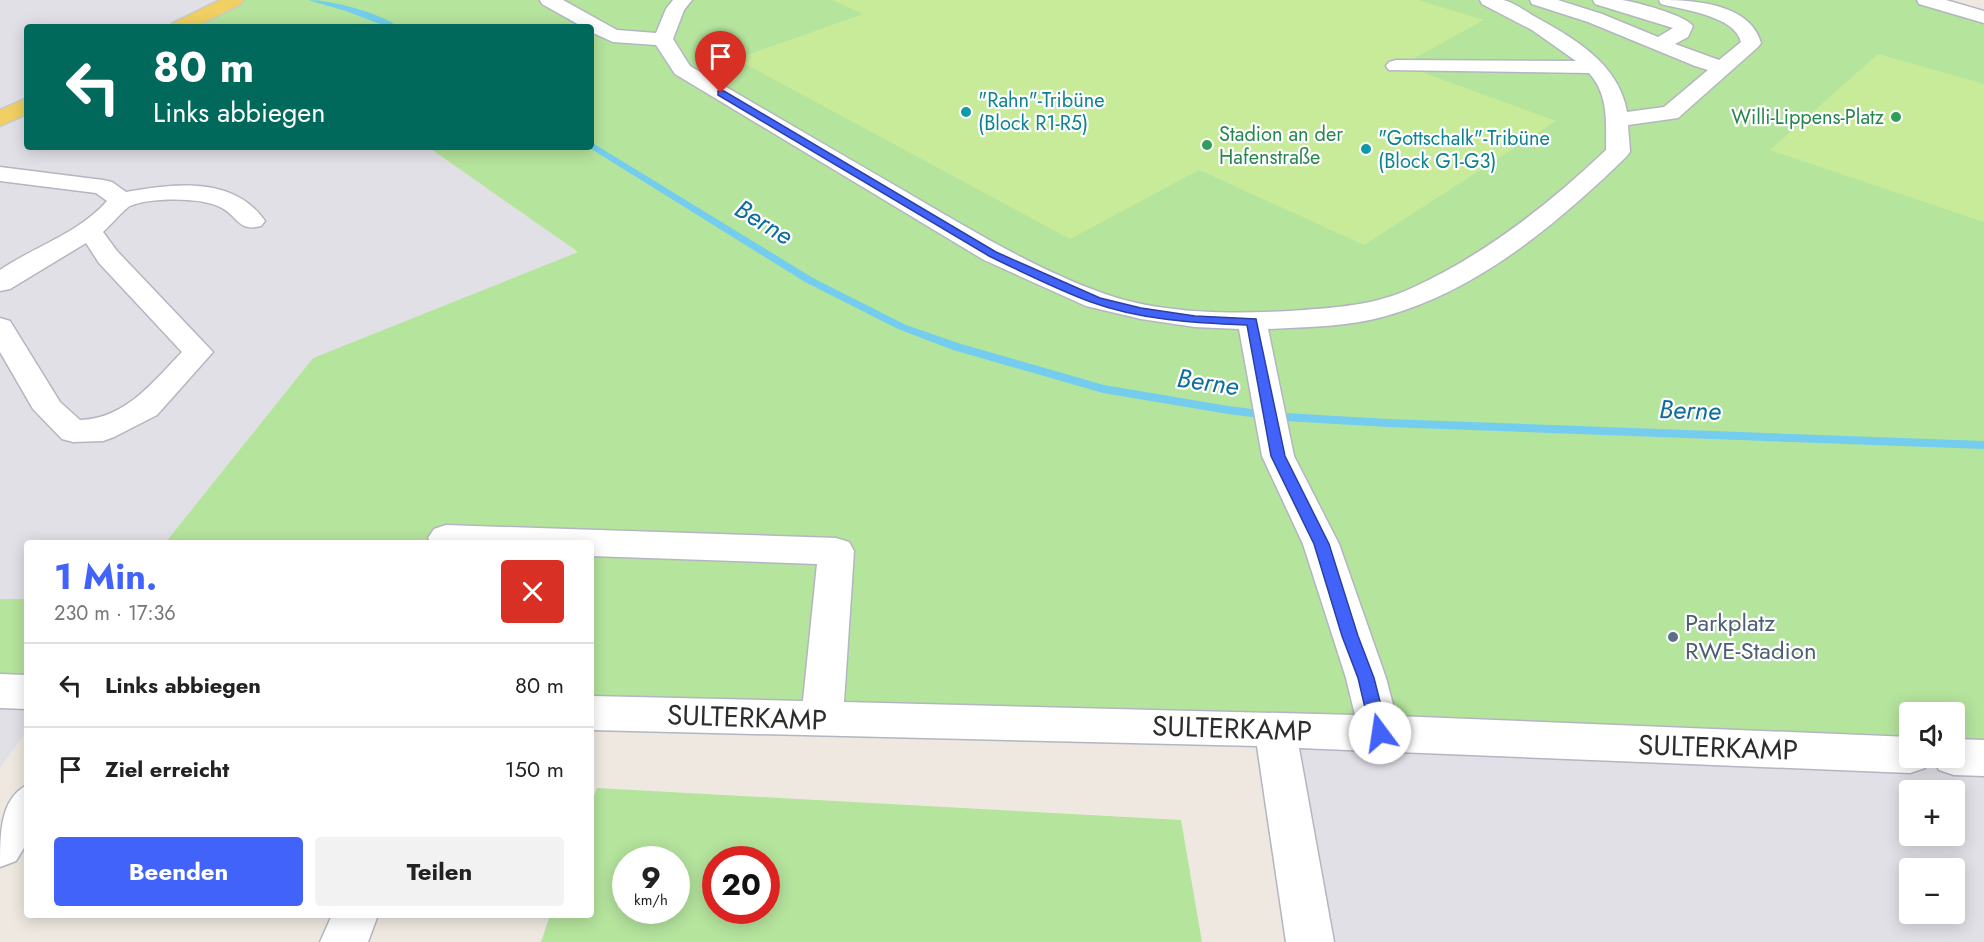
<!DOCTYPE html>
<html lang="de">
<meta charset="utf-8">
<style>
:root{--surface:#fff;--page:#f2f2f2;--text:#222;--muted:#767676;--line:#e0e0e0;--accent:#4263f9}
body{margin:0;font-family:Jost,sans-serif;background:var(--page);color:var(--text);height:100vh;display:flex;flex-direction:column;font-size:22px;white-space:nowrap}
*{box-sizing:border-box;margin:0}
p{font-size:20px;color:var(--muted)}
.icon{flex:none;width:33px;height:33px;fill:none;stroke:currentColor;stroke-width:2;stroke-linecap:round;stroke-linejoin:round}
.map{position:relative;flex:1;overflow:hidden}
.sheet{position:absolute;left:24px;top:540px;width:570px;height:378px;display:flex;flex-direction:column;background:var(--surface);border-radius:6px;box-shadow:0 3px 15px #0003}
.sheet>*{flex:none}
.banner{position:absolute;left:24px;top:24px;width:570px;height:126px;border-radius:6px;box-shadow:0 3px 15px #0003;background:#00695c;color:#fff;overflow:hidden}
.tools{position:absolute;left:1899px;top:702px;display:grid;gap:12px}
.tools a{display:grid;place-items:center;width:66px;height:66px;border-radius:6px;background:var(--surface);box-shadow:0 3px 15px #0003;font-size:30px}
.speed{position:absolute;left:612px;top:846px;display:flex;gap:12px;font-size:30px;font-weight:700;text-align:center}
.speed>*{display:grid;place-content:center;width:78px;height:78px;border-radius:50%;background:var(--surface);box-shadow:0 3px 15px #0003;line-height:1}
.speed small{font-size:15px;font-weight:400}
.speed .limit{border:9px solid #d22;background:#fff;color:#111}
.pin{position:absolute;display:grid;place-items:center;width:51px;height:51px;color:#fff;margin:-62px -26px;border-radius:50% 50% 50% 0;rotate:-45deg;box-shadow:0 0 6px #0007}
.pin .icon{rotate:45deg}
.me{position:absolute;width:66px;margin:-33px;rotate:346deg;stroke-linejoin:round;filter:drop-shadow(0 0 4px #0008)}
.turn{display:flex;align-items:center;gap:21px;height:126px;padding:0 30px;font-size:27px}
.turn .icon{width:78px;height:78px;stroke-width:2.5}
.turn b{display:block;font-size:42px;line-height:51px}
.round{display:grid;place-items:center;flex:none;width:63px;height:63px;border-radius:6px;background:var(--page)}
.head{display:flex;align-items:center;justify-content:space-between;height:102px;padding:0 30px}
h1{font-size:36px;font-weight:700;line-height:45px;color:var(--accent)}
.cta{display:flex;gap:12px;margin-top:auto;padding:12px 30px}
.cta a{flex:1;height:69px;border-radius:6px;background:var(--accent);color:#fff;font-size:24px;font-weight:700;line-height:69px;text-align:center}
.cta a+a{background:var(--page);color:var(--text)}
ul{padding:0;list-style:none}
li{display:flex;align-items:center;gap:18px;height:84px;padding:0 30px;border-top:2px solid var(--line)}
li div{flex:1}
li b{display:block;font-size:22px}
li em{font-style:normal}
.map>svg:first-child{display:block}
</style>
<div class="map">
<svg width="1984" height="942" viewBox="0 0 1984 942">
<rect width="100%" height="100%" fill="#eee8e0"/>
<g fill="#e2e0e7" fill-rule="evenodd">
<polygon points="0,0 232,0 178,27 27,27 27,104 0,118"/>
<polygon points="27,107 27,147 428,147 578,252 313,358 165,543 27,543 27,599 0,599 0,122"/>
<polygon points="0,697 27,699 27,730 0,768"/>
<path d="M1283 734 1984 762V942H1322ZM1910 790H1954V836H1910ZM1910 868H1954V914H1910Z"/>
</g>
<g fill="#b5e49d" fill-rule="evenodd">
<polygon points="235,0 1916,0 1984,20 1984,755 1955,754 1954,712 1910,712 1909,752 591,707 591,543 165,543 313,358 578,252 428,147 591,147 591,27 191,27"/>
<polygon points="0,599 27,599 27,683 0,682"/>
<path d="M597 788 1181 820 1202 942H541L550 915H591V804ZM626 860H676V910H626ZM716 860H766V910H716Z"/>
</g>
<g fill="#c8eb99">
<polygon points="832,0 1418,0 1484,20 1402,65 1556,121 1364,245 1199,170 1070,239 736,59 863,14"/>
<polygon points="1878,54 1984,84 1984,222 1770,150"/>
</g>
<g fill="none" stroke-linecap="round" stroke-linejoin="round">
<g fill="#74cdee" fill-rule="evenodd">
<path d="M308 0C332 0 380 13 399 27H388L346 11Z"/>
<polygon points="591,142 813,278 906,325 961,344 1104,385 1228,406 1285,413 1388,419 1984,441 1984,449 1388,427 1285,421 1228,414 1103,393 953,350 898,329 805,282 588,147 591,147"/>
</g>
<defs>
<g id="minor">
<path d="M540 0H563L617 30 656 33 666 9 673 0H692L684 10 673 39 690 66C762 108 835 151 908 193 971 230 1035 269 1105 294 1162 314 1229 314 1289 311 1331 308 1376 306 1414 287 1486 254 1549 204 1606 150 1606 123 1609 95 1589 73L1389 70 1386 66 1389 62 1396 60 1576 61 1532 30 1482 4 1480 0C1487 0 1496 0 1503 0 1513 2 1524 10 1532 15 1572 37 1619 63 1627 112L1664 107 1708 70 1695 66 1588 22 1532 4 1530 0H1558L1602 14 1658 37 1673 28 1595 4 1593 0C1602 0 1612 0 1622 0 1636 2 1685 15 1693 26L1688 37 1675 44 1719 60 1741 42C1735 16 1684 10 1661 4L1659 0C1693 0 1750 3 1761 43L1758 47 1678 118 1628 125 1630 152 1626 157C1558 223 1479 290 1386 316 1349 327 1306 327 1268 329L1294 456 1339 544 1386 678 1396 716 1910 737V758H1930L1925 768 1910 773 1299 748 1334 942H1286L1257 746 591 730V696L803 701 817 564 591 556V543H431L428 538 434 529 446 525 836 538 849 542 854 551 844 702 1355 715 1346 678 1303 544 1262 456 1239 329 1195 327 1141 319 1086 306 984 260 675 74 656 45 613 42 591 32V27H583L542 4Z"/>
<polygon points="1917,0 1946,0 1984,11 1984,23 1919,4"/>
<path d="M0 167 103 180 112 182 126 192C173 184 233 175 265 221L261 226C239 232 238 217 222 208 203 197 150 197 130 206 124 209 110 226 103 232L117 251 213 352 157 415 114 437 103 441 73 442 62 439 33 409 0 352V318L10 321 60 402 80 420C125 419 153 382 182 352L99 263 86 243 10 289 0 291V270C35 246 78 234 107 201L96 193 0 181Z"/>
<polygon points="0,674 27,675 27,709 0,708"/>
<polygon points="1954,739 1984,740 1984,776 1954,775 1939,770 1933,758 1954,758"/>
<path d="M27 785V843L16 861 0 867C0 833 0 799 27 785Z"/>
<polygon points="332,915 378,915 368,942 320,942"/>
</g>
<g id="major">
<polygon points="220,0 243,0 241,4 195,27 170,27 173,23"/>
<polygon points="27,98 27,114 0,126 0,110"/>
</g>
</defs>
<use href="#minor" stroke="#b3b6c0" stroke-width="3"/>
<use href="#major" stroke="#c8c8c8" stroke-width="3"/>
<use href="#minor" fill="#fff" fill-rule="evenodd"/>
<use href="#major" fill="#f0d063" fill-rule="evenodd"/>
</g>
<path fill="#4263f9" stroke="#2b40a2" stroke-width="1.5" d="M718 91H724L996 252 1100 298 1141 308 1195 316 1256 319 1285 456 1329 544 1358 636 1374 678 1388 733 1386 738 1380 740 1374 738 1371 733 1358 678 1342 636 1314 544 1271 456 1247 325C1195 323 1140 320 1091 302 1056 289 1022 272 989 256L718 95Z"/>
<g fill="#0f9aa8" stroke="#fff" stroke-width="2">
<circle cx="966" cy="112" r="6"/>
<circle cx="1366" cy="149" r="6"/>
</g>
<g fill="#2e9e5b" stroke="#fff" stroke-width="2">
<circle cx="1896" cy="117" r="6"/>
<circle cx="1207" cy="145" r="6"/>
</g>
<circle fill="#5c6f8a" stroke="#fff" stroke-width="2" cx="1673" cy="637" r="6"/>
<g text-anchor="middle" stroke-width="4.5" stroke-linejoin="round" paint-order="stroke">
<g font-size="20" fill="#0d838f" stroke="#fff" text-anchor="start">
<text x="978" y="107">"Rahn"-Tribüne<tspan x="978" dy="23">(Block R1-R5)</tspan></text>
<text x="1378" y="145">"Gottschalk"-Tribüne<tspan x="1378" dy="23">(Block G1-G3)</tspan></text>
</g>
<g font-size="20" fill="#27864d" stroke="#fff" text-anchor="end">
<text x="1884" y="124">Willi-Lippens-Platz</text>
<text x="1219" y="141" text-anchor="start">Stadion an der<tspan x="1219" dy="23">Hafenstraße</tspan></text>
</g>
<g font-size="24" fill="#4e5e75" stroke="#fff" text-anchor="start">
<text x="1685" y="631">Parkplatz<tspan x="1685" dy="28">RWE-Stadion</tspan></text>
</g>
<g font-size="26" font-style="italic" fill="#0e6d9f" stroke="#fff">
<text transform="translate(764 222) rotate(31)" y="9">Berne</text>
<text transform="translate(1208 382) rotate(8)" y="9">Berne</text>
<text transform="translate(1690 410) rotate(2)" y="9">Berne</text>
</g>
<g font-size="28" fill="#2d2d2d" stroke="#fff">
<text transform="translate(747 717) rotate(2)" y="10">SULTERKAMP</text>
<text transform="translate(1232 728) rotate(2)" y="10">SULTERKAMP</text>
<text transform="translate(1718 747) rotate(2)" y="10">SULTERKAMP</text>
</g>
</g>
</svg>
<div class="tools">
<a><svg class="icon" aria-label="sound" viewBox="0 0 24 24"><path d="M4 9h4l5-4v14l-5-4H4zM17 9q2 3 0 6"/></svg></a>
<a>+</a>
<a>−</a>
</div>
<div class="speed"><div>9<small>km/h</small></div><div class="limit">20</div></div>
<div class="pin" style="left:721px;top:93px;background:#d93025"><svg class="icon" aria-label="arrive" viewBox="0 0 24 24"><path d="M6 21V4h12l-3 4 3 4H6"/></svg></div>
<svg class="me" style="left:1380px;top:733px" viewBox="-20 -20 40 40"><circle r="19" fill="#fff"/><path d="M0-13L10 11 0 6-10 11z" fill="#4263f9"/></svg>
<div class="banner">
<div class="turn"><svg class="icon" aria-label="left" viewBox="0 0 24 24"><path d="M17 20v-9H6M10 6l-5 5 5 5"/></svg><div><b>80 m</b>Links abbiegen</div></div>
</div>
<section class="sheet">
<div class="head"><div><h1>1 Min.</h1><p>230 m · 17:36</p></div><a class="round" style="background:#d93025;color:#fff"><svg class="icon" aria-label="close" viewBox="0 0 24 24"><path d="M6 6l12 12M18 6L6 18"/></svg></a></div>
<ul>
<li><svg class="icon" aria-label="left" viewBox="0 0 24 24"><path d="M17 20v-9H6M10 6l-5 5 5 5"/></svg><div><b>Links abbiegen</b></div><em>80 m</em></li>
<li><svg class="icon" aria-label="arrive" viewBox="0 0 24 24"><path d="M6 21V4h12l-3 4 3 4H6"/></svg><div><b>Ziel erreicht</b></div><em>150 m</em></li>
</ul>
<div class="cta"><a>Beenden</a><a>Teilen</a></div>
</section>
</div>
